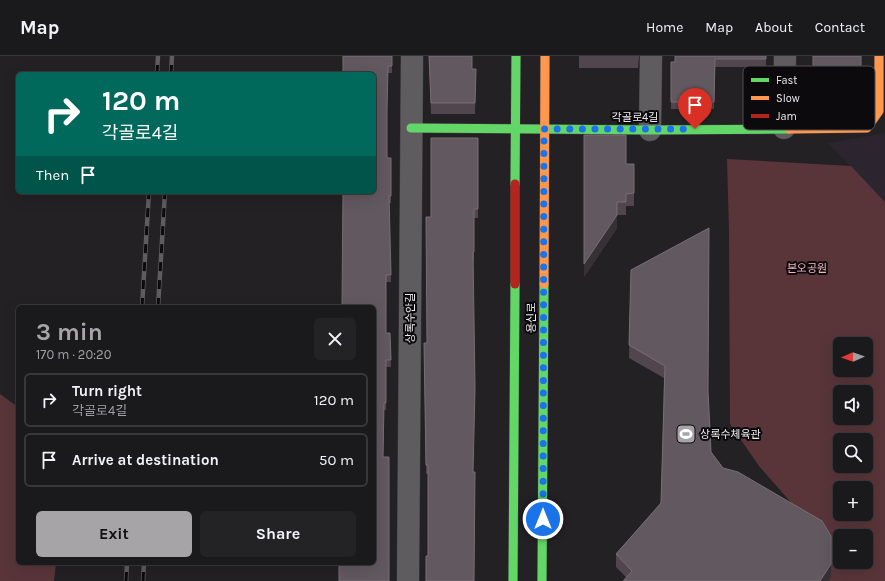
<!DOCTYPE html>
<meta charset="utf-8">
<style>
:root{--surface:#1a191b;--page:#232224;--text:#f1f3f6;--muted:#9fa0a3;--line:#38383a;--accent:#a7a4a8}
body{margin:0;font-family:Karla,"Noto Sans KR",sans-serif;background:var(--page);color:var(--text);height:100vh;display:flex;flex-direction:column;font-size:15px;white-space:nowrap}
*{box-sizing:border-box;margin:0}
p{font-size:13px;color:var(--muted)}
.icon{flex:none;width:22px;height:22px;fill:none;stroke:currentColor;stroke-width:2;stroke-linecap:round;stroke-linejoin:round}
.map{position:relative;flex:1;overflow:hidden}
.side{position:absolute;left:16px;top:249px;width:360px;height:260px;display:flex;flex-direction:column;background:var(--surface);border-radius:6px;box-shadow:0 4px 16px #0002,0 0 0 1px var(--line)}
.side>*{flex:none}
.top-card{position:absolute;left:16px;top:16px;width:360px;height:122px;border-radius:6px;box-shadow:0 4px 16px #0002,0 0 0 1px var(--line);background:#00695c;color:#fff;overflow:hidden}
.needle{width:26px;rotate:268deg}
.controls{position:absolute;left:833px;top:281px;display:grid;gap:8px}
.controls a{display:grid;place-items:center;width:40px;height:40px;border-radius:6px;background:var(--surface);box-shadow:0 4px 16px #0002,0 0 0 1px var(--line);font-size:20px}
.pin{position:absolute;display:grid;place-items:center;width:34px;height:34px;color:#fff;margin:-41px -17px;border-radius:50% 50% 50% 0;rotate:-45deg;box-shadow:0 0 4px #0007}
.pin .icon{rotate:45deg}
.me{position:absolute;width:44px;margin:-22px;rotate:0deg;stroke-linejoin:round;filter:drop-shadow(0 0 3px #0008)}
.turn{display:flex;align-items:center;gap:14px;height:84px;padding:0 20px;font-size:18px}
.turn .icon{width:52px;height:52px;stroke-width:2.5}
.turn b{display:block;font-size:28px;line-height:34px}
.then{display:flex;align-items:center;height:38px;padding:0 20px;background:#0003;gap:8px;font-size:15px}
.round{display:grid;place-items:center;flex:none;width:42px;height:42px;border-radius:6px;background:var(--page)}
.head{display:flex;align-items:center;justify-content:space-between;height:68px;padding:0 20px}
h1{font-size:24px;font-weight:700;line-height:30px;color:var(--accent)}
.button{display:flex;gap:8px;margin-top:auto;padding:8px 20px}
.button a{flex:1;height:46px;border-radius:6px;background:var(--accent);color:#111;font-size:16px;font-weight:700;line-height:46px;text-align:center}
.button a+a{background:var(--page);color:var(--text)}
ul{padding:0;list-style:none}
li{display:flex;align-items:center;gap:12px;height:54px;margin:0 8px 6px;padding:0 12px;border:2px solid var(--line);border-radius:6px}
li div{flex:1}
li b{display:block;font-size:15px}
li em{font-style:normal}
header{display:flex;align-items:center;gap:24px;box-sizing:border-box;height:56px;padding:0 20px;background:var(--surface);border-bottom:1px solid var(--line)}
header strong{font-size:19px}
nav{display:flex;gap:22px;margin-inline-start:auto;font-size:14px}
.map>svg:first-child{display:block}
</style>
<header>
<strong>Map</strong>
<nav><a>Home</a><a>Map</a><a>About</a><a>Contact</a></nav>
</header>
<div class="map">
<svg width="885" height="525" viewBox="0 0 885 525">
<rect width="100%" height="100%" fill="#232124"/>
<polygon fill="#2c242e" points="885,77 885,146 828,87"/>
<g fill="#59353a" fill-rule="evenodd">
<path d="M727 103 851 110 885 146V525H826L831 492 759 410 730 368 729 174ZM840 288H866V314H840ZM840 336H866V362H840ZM840 384H866V410H840ZM840 432H866V458H840ZM840 480H866V506H840Z"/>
<polygon points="0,338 18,351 18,507 56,507 54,525 0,525"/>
</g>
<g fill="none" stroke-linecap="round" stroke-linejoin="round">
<defs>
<g id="street">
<polyline points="784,72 785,0"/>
<polyline points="650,74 651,0"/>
<polyline points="408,525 412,0"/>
</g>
<g id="fast">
<polyline points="411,72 650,74 789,73"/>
<polyline points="515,128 516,0"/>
<polyline points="513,525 515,228"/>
<polyline points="542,525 544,228"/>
</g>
<g id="slow">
<polyline points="789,73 867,72 879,55 879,0"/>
<polyline points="544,228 545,0"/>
</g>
<polyline id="jam" points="515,228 515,128"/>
</defs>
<use href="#street" stroke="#3e3c3e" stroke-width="23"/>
<use href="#fast" stroke="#3e3c3e" stroke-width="10"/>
<use href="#slow" stroke="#3e3c3e" stroke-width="10"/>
<use href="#jam" stroke="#3e3c3e" stroke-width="10"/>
<use href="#street" stroke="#5e5c5e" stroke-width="22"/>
<use href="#fast" stroke="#63d668" stroke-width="9"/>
<use href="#slow" stroke="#ff974d" stroke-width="9"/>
<use href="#jam" stroke="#b3261e" stroke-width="9"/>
<defs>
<g id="rail">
<polyline points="157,18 158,0"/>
<polyline points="171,18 172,0"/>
<polyline points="142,251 149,136"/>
<polyline points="158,251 165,136"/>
<polyline points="126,525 127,507"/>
<polyline points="143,525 144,507"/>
</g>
</defs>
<use href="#rail" stroke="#5d5c5e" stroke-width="4.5"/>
<use href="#rail" stroke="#0c0a0d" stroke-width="3" stroke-dasharray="9" stroke-linecap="butt"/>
</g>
<g fill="#51464d">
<polygon points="343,0 392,0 392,17 388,17 387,59 387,102 391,102 391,147 389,147 391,226 386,226 386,277 390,277 391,311 386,311 386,354 384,354 383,401 389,444 343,180"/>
<polygon points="429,0 472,0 472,13 476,13 475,58 431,58"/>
<polygon points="579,0 639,0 638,12 579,12"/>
<polygon points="766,0 766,11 715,11 714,53 671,53 671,6"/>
<polygon points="861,0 861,33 859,33 859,50 846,50 846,55 817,55 817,50 804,50 804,11 813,11"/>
<polygon points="478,82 478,162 474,162 474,205 473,205 428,500 428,418 426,418 424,287 427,287 431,161"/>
<polygon points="626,108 634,108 634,150 626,150 626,159 617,159 617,172 584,221"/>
<polygon points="631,214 708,337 711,396 723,412 831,492 831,521 626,521 616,511 616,498 661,447 664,322 629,302"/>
</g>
<g fill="#373035">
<polygon points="617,146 617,172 584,221 584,208"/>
<polygon points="831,480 831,521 828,525 820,525"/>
</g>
<g fill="#62585f" stroke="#786f75">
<polygon points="343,0 392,0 392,10 388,10 387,52 387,102 391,102 391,140 389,140 391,219 386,219 386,277 390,277 391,304 386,304 386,347 384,347 383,401 389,401 389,525 339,525 339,507 374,507 374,251 342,251 343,136 374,136 374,18 343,18"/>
<polygon points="429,0 472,0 472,13 476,13 475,47 431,47"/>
<polygon points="675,0 766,0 766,3 715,3 714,46 671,46 671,6 675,6"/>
<polygon points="813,0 861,0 861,26 859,26 859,43 846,43 846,48 817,47 817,43 804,43 804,11 813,11"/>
<polygon points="584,79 626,79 626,108 634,108 634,137 626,138 626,146 617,146 617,159 584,208"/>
<polygon points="431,82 478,82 478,153 474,153 474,196 473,196 475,332 473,416 475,416 474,525 426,525 426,500 428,500 428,409 426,409 424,287 427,287 426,161 431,161"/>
<polygon points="709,172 708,335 711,396 723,412 738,416 822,465 831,480 831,508 820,525 623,525 632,515 616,498 661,447 665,310 629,289 631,214"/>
</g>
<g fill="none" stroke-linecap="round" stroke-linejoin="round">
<polyline stroke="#1a73e8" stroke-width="7" stroke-dasharray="0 12.6" points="543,463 544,73 695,73"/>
</g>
<defs>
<symbol id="stadium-square" viewBox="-11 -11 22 22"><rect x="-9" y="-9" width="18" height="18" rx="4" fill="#a7a4a8" stroke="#0c0a0d"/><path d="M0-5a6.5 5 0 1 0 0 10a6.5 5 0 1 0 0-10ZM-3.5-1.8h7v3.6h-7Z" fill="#fff"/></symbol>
</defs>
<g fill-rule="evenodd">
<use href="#stadium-square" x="675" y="367" width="22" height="22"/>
</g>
<g text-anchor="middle" stroke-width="4" stroke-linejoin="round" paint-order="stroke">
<g font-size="11" fill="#eeebef" stroke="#0c0a0d">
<text x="635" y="65">각골로4길</text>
<text transform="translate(410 262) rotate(-90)" y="4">상록수안길</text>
<text transform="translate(531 262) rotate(-90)" y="4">용신로</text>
</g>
<g font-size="11" fill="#f5b6bd" stroke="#0c0a0d">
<text x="807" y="216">본오공원</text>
</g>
<g font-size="11" fill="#eeebef" stroke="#0c0a0d" text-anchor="start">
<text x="700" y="382">상록수체육관</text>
</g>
</g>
<rect x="743" y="10" width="132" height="64" rx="6" fill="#0c0a0d" stroke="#504e51" stroke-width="1"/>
<rect x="751" y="22" width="18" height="4" fill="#63d668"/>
<rect x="751" y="40" width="18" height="4" fill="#ff974d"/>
<rect x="751" y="58" width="18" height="4" fill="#b3261e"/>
<g font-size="11" fill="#eeebef">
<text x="776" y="28">Fast</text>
<text x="776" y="46">Slow</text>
<text x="776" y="64">Jam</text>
</g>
</svg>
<div class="controls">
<a><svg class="needle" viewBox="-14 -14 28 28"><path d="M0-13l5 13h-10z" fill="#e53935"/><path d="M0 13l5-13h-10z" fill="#9fa0a3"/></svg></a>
<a><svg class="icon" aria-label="sound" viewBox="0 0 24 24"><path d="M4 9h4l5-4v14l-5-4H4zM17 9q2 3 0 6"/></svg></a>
<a><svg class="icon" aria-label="search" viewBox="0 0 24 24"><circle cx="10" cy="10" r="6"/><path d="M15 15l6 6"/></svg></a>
<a>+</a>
<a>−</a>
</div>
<div class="pin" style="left:695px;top:73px;background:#d93025"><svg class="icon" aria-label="arrive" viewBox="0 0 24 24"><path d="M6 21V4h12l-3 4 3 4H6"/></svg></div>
<svg class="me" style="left:543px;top:463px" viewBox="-20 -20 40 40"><circle r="17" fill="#1a73e8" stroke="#fff" stroke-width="3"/><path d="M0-11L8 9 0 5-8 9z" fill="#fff"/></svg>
<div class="top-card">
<div class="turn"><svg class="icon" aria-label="right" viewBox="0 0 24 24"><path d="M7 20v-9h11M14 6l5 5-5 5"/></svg><div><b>120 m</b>각골로4길</div></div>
<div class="then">Then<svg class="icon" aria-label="arrive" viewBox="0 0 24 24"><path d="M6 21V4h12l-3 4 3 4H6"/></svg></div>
</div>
<section class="side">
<div class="head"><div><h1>3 min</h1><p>170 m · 20:20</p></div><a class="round"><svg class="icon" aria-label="close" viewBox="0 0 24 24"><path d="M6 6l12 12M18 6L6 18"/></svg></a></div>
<ul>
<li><svg class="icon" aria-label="right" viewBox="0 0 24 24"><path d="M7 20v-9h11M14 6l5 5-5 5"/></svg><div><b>Turn right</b><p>각골로4길</p></div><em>120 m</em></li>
<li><svg class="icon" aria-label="arrive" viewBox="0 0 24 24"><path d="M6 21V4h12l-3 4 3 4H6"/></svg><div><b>Arrive at destination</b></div><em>50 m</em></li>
</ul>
<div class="button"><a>Exit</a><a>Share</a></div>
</section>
</div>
